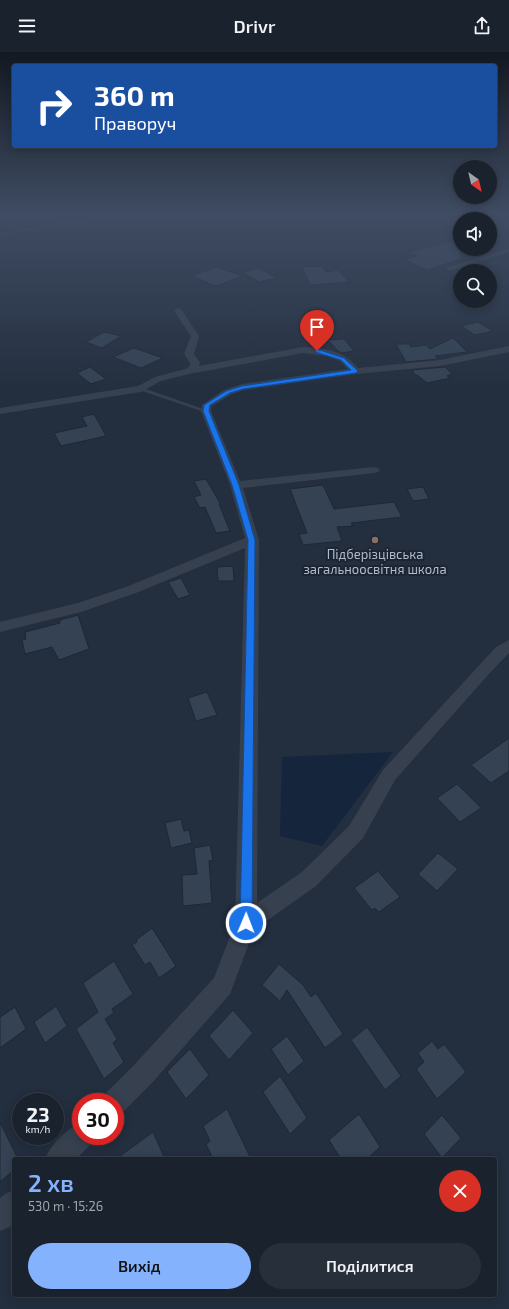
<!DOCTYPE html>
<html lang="uk">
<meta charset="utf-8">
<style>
:root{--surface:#1a222e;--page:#272f3a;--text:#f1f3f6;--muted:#9fa4aa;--line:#383f4a;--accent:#85b2fc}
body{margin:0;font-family:"Exo 2",sans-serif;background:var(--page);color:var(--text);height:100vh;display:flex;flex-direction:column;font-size:15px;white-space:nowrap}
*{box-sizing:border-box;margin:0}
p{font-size:13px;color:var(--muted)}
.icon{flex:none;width:22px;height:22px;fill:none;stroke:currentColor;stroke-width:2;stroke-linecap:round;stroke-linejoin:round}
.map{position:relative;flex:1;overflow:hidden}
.sheet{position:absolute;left:12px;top:1105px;width:485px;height:140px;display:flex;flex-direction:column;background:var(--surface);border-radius:4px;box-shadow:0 2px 10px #0003,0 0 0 1px var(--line)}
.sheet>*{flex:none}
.hud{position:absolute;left:12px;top:12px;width:485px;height:84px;border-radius:4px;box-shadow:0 2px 10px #0003,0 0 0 1px var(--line);background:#1a4fa0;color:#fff;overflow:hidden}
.needle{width:26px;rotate:146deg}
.controls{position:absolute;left:453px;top:108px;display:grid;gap:8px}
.controls a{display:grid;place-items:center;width:44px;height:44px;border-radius:50%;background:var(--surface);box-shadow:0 2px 10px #0003,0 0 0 1px var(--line);font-size:20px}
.speed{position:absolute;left:12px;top:1041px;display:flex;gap:8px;font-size:20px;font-weight:700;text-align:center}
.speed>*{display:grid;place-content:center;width:52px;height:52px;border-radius:50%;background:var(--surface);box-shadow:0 2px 10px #0003,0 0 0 1px var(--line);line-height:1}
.speed small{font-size:10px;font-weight:400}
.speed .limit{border:6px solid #d22;background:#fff;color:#111}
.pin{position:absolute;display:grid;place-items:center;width:34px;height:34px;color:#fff;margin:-41px -17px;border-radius:50% 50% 50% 0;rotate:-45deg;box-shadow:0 0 4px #0007}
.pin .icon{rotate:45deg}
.me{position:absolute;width:44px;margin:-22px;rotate:1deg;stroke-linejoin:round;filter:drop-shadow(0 0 3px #0008)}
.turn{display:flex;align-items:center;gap:14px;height:84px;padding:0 16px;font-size:18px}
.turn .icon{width:52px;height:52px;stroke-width:2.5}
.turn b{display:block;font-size:28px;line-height:34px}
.round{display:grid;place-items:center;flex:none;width:42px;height:42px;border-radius:21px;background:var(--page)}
.overview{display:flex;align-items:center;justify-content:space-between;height:68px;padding:0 16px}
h1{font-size:24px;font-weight:600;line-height:30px;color:var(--accent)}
.button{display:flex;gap:8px;margin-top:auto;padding:8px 16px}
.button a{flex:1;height:46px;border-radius:24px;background:var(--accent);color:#111;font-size:16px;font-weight:600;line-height:46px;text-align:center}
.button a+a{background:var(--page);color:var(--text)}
header{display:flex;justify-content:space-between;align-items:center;height:52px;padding:0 16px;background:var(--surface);font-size:18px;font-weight:600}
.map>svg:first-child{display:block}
</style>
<header><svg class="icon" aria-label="menu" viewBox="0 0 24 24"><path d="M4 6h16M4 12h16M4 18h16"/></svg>Drivr<svg class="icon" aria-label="share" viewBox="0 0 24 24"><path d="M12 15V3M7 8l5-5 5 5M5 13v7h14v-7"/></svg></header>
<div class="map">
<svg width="509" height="1257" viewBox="0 0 509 1257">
<rect width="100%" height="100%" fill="#232e3e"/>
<polygon fill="#15253c" points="393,700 322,794 280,784 282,705"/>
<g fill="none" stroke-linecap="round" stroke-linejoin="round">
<polyline stroke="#15253c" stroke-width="2" points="0,180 90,163"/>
</g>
<g fill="#344254" stroke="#1e2735">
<polygon points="460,186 460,204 464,206 427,218 403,207 417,204 409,200"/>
<polygon points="322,214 326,220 338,218 349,230 310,233 302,215"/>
<polygon points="217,215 242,224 216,234 191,224"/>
<polygon points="259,216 277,226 259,230 243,220"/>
<polygon points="478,270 493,279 475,283 461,274"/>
<polygon points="104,280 121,284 102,296 86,290"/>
<polygon points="453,286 467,300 435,304 438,307 406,310 396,292 409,292 411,295 426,293 430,297"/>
<polygon points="344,287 354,299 342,301 338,299 328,288"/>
<polygon points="134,296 163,306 141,316 113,305"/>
<polygon points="90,315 106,327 91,332 77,321"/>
<polygon points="445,315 452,322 447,324 450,326 427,331 417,323 415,323 412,318"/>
<polygon points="94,362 106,384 61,394 54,381 87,374 82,365"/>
<polygon points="206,427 220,451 219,452 230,479 216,481 205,455 200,456 194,445 201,443 194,429"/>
<polygon points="323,433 334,457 394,450 402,465 351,471 353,474 337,475 342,489 303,493 299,482 307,481 290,437"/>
<polygon points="423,435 429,447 413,449 407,437"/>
<polygon points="233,514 234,529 218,529 217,515"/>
<polygon points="181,526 190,543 178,547 168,530"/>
<polygon points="78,563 89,597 59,608 52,595 25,602 22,588 26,587 25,580 60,571 60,568"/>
<polygon points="207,640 217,663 196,669 188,646"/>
<polygon points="509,686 509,719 491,731 471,713"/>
<polygon points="457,732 481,756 460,770 437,746"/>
<polygon points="181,767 184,779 189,778 192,791 171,796 165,771"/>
<polygon points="210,793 213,808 209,809 212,851 183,854 182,823 197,822 194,796"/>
<polygon points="438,801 458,817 437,839 418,822"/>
<polygon points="378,819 400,845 379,860 375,856 372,858 354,836"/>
<polygon points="152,876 176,914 159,926 150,910 145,913 132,893 137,890 136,888"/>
<polygon points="114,909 133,942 112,957 114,961 105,967 117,987 113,991 124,1010 104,1027 76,977 98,960 83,931"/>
<polygon points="279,912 303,933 311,945 316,941 343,982 325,996 287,938 280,949 262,933"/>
<polygon points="56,954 67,974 45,991 34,970"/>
<polygon points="15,955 26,977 0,996 0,965"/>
<polygon points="233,958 253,981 229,1008 209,984"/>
<polygon points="367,975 401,1024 385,1038 351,988"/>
<polygon points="287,984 304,1009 288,1023 271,997"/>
<polygon points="432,989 438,997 444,992 466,1020 437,1047 416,1017 424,1010 418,1001"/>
<polygon points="190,997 209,1023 186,1047 167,1020"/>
<polygon points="280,1024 307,1066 290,1082 263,1040"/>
<polygon points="227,1057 251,1107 213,1107 206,1092 210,1089 203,1074"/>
<polygon points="359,1062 380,1095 367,1107 341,1107 329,1088"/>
<polygon points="442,1063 461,1086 442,1106 424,1082"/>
<polygon points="0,1070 18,1107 14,1107 14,1118 0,1130"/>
<polygon points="153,1080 165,1107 116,1107"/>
</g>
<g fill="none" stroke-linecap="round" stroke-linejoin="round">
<polyline stroke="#3e5557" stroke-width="1" stroke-dasharray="1.5 1.5" stroke-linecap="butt" points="0,182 62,171 123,163"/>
<polygon fill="#37404e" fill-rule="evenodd" points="139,336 143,336 209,359 204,360 139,338"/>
<g fill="#37404e" fill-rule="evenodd">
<polygon points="509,196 509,200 453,218 447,218 446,216"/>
<path d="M178 256 181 257 199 284 194 302 200 311 199 314 303 295C317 296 334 297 346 305 351 308 355 313 358 316L440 308 509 294V300L440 314 356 322 244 338 232 342 212 354 211 359 240 429 374 415 378 416 380 418 378 420 374 421 243 436 259 488 257 851 302 820 349 774 383 718 496 595 509 588V601L488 623 395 728 363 786 316 834 254 878 230 942 152 1031 124 1059 115 1062V1050H103L106 1041 134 1013 214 926 235 871 245 496 136 541 81 560 0 580V570L78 551 126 535 245 486 230 433 201 359 202 353 224 338 242 332 348 317 340 309 327 304 303 301 189 322 161 329 141 340 0 362V356L138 334 155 325 185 317 190 314V311L184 302 191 284 174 259Z"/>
<path d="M81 1071V1084H94L90 1093 76 1107H45C51 1092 66 1077 81 1071Z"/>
<polygon points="14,1138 14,1170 10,1175 0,1179 0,1146 5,1142"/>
</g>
</g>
<linearGradient id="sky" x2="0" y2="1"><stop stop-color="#131922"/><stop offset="0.48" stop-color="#3f4c63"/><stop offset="1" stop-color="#3f4c63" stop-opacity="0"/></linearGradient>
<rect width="509" height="339" fill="url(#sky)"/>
<polygon fill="#1a73e8" stroke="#114b97" points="317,297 344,306 358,319 356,321 243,337 230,341 210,353 209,359 239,433 255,488 252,871 251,875 246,877 242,875 240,871 248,488 232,433 203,359 204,353 226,339 242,334 351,318 341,308 315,300 315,299"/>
<circle fill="#8d6e63" stroke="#1c2533" stroke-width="1.5" cx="375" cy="488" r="4"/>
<g text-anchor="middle" stroke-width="4" stroke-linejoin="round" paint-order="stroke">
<g font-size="13" fill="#b2bbc9" stroke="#1c2533">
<text x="375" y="507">Підберізцівська<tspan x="375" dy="15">загальноосвітня школа</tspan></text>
</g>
</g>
</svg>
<div class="controls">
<a><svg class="needle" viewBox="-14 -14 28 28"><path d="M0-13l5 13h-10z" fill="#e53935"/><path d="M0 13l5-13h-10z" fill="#9fa4aa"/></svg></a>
<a><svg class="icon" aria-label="sound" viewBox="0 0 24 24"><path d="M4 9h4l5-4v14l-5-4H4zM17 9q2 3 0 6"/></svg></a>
<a><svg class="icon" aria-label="search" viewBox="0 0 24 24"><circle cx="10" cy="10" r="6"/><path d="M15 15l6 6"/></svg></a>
</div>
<div class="speed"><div>23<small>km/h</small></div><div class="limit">30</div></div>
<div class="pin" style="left:317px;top:299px;background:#d93025"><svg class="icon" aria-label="arrive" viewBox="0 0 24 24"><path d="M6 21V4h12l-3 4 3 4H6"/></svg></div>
<svg class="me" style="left:246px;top:871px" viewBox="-20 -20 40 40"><circle r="17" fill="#1a73e8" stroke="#fff" stroke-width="3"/><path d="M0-11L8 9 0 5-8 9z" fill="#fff"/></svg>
<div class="hud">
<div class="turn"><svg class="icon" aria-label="right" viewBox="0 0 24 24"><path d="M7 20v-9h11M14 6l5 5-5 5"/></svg><div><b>360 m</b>Праворуч</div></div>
</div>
<section class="sheet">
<div class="overview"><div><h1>2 хв</h1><p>530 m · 15:26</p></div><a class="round" style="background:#d93025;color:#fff"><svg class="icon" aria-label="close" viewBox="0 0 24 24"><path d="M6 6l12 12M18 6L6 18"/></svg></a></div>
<div class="button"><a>Вихід</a><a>Поділитися</a></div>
</section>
</div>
